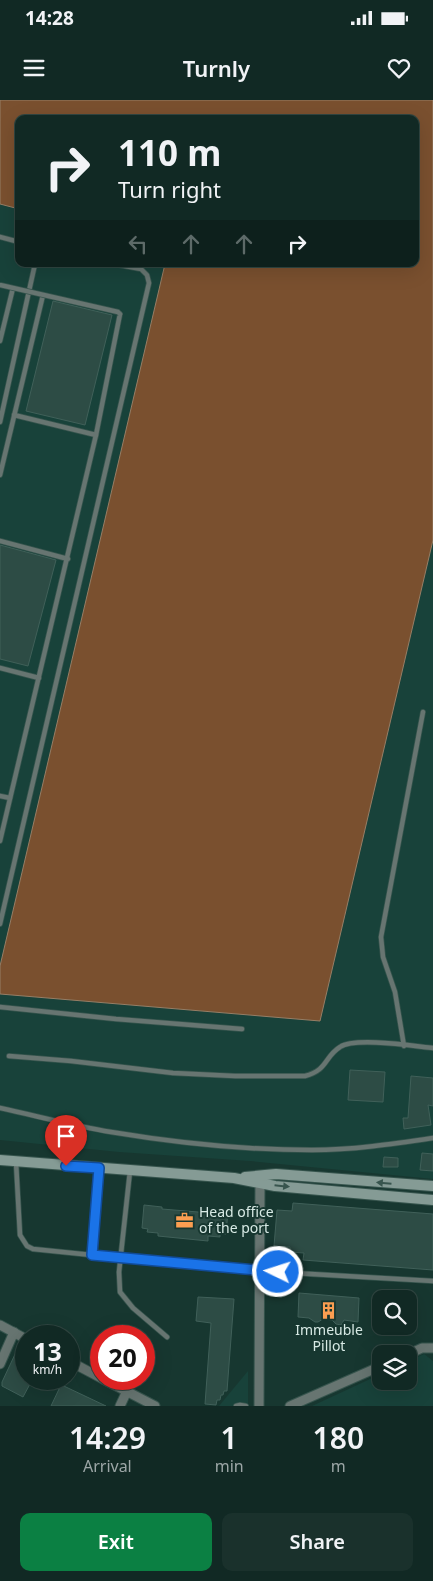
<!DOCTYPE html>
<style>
:root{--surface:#112924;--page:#1a312c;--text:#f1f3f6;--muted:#9ca6a6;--line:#304541;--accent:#0b8043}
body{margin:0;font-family:"Noto Sans",sans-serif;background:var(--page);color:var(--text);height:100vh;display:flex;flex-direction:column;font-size:19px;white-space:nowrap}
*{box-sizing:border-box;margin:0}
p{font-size:16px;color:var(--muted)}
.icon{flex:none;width:28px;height:28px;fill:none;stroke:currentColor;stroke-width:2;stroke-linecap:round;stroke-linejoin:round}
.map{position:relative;height:1306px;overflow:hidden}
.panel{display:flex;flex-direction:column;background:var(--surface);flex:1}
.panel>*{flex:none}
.guide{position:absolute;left:15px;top:15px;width:404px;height:152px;border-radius:10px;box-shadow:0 5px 20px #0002,0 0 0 1px var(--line);background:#112924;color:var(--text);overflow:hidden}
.controls{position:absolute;left:372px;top:1190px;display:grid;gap:10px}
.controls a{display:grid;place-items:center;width:45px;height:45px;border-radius:10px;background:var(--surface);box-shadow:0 5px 20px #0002,0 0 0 1px var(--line);font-size:25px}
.speed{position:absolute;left:15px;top:1225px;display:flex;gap:10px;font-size:25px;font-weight:700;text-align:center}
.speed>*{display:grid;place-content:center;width:65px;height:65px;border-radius:50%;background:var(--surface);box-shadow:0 5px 20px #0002,0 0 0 1px var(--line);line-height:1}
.speed small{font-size:12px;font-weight:400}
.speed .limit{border:8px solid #d22;background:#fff;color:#111}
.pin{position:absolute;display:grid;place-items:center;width:42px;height:42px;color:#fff;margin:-51px -21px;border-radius:50% 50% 50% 0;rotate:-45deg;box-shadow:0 0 5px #0007}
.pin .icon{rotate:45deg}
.me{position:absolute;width:55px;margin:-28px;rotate:274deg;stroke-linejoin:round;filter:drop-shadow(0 0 4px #0008)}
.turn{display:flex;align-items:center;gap:18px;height:105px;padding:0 20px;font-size:22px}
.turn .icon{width:65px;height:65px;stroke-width:2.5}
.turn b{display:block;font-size:35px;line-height:42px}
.lanes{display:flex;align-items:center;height:48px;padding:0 20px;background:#0003;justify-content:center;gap:25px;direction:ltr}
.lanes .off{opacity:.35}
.eta{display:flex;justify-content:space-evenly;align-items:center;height:85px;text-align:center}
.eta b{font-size:30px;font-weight:600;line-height:35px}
.cta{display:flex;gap:10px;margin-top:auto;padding:10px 20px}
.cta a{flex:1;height:58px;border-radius:10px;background:var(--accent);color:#fff;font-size:20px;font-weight:600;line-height:58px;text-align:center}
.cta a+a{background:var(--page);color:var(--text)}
.status{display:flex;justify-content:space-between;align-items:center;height:35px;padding:0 25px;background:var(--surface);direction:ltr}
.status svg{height:14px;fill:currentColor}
header{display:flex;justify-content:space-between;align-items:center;height:65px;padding:0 20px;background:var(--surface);font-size:22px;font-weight:600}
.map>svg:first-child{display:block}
</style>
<div class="status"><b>14:28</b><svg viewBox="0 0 49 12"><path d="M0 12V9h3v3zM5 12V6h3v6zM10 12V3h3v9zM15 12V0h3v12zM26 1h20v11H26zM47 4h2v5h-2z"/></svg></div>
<header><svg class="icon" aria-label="menu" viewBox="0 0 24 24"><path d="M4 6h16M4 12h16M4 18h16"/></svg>Turnly<svg class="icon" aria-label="heart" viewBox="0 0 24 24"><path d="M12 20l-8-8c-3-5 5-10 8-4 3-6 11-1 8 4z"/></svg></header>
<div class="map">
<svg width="433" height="1306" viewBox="0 0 433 1306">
<rect width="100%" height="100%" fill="#173730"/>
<g fill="#18423a" fill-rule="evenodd">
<path d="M0 0H433V1079L250 1061 119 1052 0 1040ZM19 19H415V164H19Z"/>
<polygon points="424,1254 433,1261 433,1306 312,1306 381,1274 381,1281 409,1281 409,1261"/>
<polygon points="248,1271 248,1306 219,1306"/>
</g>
<polygon fill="#7a502f" stroke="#967e66" points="0,0 433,0 433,440 320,921 0,894 0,866 165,164 415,164 415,19 19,19 19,109 0,104"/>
<g fill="#2d4c45" stroke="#406059">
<polygon points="53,201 112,215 85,325 26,311"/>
<polygon points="0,445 56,460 28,566 0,559"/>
<polygon points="350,970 385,972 383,1002 348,1000"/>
<polygon points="411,976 433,978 433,1006 428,1005 431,1025 404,1029 403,1018 408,1018"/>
<polygon points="422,1053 433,1054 433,1071 420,1070"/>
<polygon points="384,1057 398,1058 398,1067 383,1067"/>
<polygon points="293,1103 433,1114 433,1170 303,1160 304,1153 290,1152 290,1147 274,1146 277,1110 292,1111"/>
<polygon points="144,1105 162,1107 162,1109 210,1113 213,1109 228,1111 226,1134 220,1134 220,1137 208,1136 208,1141 158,1136 158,1133 147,1132 148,1129 142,1128"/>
<polygon points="299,1193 359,1198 358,1222 344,1220 341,1225 336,1224 332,1220 323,1219 318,1222 315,1222 309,1218 298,1217"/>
<polygon points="198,1197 234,1199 227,1291 224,1291 223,1295 221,1295 220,1300 217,1300 216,1305 205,1304 211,1223 196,1221"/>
<polygon points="17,1250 26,1255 26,1279 49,1279 106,1306 51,1306 60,1287 41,1289 30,1284 23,1297 2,1286 2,1282"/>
</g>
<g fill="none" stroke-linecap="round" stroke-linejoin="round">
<defs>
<g id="lane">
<polyline points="0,137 19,142"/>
<polyline points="0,241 13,188"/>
<polyline points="14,315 96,335"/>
<polyline points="0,322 35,164"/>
<polyline points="0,375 43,195"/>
<polyline points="0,441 68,459"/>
<polyline points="0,568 39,578"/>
<polyline points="0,696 10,698"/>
<polyline points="0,741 96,335 120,214"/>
<polyline points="0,824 149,183 147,175 141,169 114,164"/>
<polyline points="0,907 116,919 242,929"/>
<polyline points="404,946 395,892 383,857 381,837 423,612"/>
<path d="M9 956 71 961 173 973 235 976H305C328 970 324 957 340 947 355 937 413 946 433 948"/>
<path d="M0 1008C37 1016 74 1026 111 1032 177 1043 245 1050 312 1050 352 1050 393 1044 433 1038"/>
<polyline points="16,1062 20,1135 27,1146 33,1149 121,1158 195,1164 258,1171 433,1181"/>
<polyline points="130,1071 119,1172 120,1192 133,1208 167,1237"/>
<polyline points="92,1155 99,1068"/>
<polyline points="236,1306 240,1305 246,1306"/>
</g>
<g id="street">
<polyline points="0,1225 26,1239"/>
<polyline points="409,1254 422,1248 433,1248"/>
<polyline points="69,1261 101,1278"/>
<polyline points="0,1264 14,1232"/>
<polyline points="103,1279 155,1306"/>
<polyline points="120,1306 127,1291"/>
<polyline points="259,1306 260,1076"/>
<polyline points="290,1306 381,1266"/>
</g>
<g id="secondary">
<polyline points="0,1060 234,1078 275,1086 433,1100"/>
<polyline points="245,1077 276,1074 433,1086"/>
</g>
</defs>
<use href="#lane" stroke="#36544d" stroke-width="6"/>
<use href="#street" stroke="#36544d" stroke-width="11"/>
<use href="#secondary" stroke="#36544d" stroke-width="12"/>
<use href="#lane" stroke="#677571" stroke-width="4.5"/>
<use href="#street" stroke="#677571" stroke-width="9"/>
<use href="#secondary" stroke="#859b95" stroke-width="10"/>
<defs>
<polyline id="lane-bridge" points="0,185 118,212 120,214"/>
</defs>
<use href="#lane-bridge" stroke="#36544d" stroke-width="6" stroke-linecap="butt"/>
<use href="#lane-bridge" stroke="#677571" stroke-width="4.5"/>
</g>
<defs><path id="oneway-solid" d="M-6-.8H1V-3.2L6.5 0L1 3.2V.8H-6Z" transform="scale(1.25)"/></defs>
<g fill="#38554e">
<use href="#oneway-solid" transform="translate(384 1083) rotate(-175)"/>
<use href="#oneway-solid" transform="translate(282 1086) rotate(6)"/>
</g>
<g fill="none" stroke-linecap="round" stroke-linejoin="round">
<defs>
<polyline id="route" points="66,1066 99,1068 92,1155 278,1172"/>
</defs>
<use href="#route" stroke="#114b97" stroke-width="12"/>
<use href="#route" stroke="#1a73e8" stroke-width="9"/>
</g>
<defs>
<symbol id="office-bare" viewBox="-9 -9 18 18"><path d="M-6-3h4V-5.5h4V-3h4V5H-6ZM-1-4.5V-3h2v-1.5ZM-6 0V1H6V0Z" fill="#fb9e51" stroke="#173730" stroke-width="2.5" paint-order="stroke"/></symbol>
<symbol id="building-bare" viewBox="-9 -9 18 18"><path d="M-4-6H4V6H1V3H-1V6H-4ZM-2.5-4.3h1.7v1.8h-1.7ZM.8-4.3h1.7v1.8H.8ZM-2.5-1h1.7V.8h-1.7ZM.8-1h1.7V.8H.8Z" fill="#fb9e51" stroke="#173730" stroke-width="2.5" paint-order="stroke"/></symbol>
</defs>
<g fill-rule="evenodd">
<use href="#office-bare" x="172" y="1108" width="25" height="25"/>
<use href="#building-bare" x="316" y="1198" width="25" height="25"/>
</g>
<g text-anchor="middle" stroke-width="4" stroke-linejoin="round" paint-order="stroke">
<g font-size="14" fill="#d8eae5" stroke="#173730" text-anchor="start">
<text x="199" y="1117">Head office<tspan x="199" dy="16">of the port</tspan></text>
<text x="329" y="1235" text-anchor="middle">Immeuble<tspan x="329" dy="16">Pillot</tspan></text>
</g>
</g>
</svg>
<div class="controls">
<a><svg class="icon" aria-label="search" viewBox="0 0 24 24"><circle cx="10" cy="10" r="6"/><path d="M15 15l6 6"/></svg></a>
<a><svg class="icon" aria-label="layers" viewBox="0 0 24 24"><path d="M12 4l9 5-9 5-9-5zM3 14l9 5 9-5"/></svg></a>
</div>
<div class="speed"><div>13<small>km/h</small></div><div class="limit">20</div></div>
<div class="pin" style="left:66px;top:1066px;background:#d93025"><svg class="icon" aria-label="arrive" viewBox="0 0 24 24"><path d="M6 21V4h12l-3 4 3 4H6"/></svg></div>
<svg class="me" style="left:278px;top:1172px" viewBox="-20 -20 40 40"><circle r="17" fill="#1a73e8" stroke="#fff" stroke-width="3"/><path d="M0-11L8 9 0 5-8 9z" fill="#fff"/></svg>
<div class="guide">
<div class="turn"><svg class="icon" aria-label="right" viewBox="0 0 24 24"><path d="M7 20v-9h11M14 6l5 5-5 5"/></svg><div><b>110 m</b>Turn right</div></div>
<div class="lanes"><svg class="icon off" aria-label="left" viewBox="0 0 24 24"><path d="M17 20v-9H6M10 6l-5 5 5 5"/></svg><svg class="icon off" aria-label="ahead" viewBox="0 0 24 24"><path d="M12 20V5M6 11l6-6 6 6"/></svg><svg class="icon off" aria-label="ahead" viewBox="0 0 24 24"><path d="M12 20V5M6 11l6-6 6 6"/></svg><svg class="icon" aria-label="right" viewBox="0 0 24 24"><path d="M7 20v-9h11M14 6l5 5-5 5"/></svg></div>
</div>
</div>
<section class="panel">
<div class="eta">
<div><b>14:29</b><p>Arrival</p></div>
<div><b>1</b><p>min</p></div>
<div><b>180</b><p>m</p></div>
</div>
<div class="cta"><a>Exit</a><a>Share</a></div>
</section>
